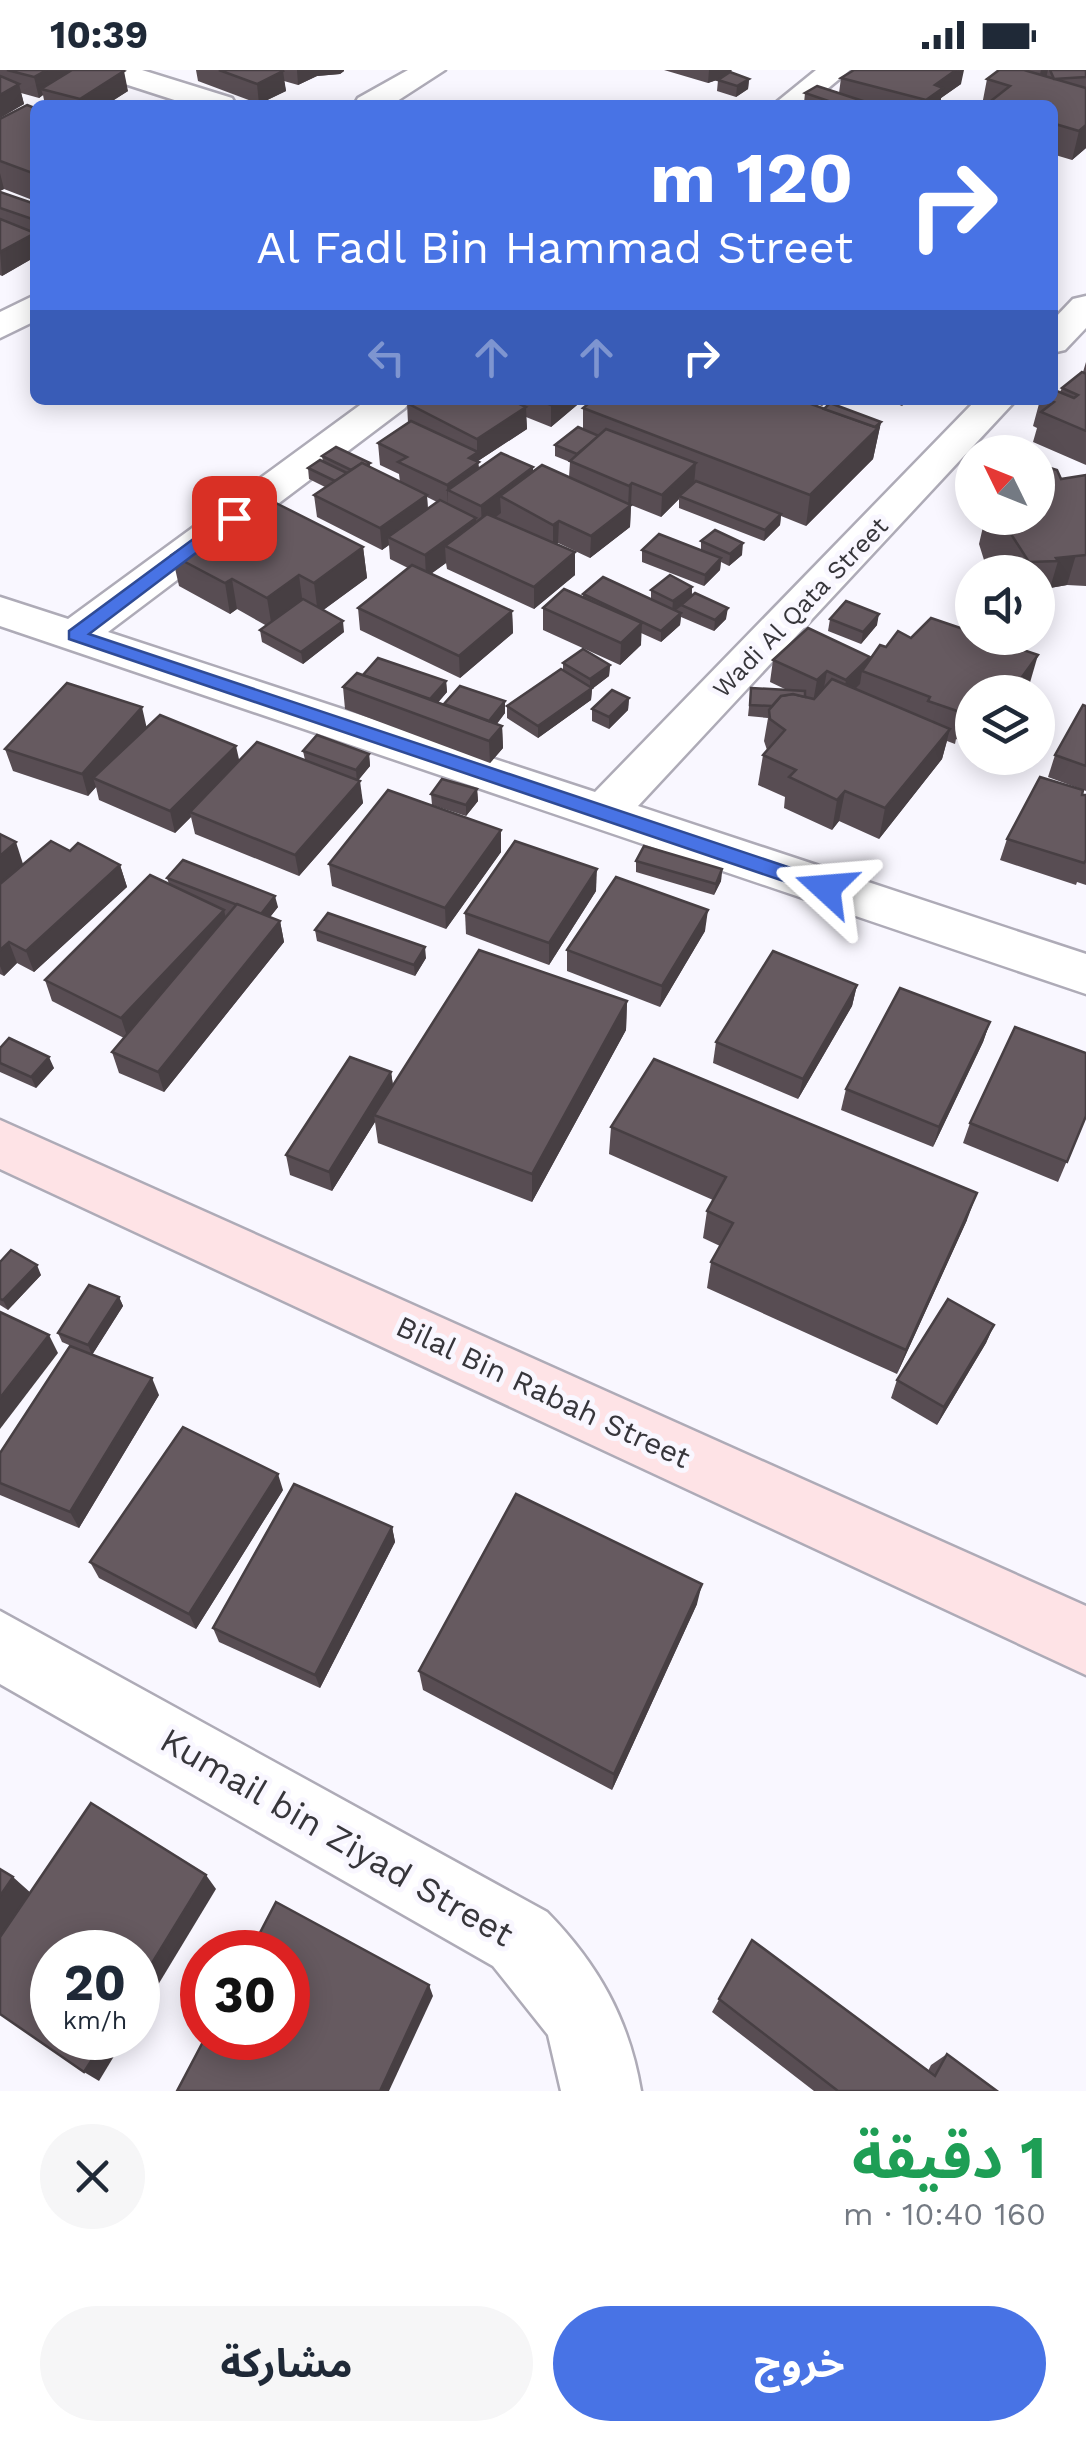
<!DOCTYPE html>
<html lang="ar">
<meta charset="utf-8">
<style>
:root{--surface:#fff;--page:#f6f6f7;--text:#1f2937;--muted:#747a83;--accent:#4873e5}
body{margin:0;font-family:"Work Sans","Noto Sans Arabic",sans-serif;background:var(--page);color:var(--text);direction:rtl;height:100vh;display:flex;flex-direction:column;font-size:38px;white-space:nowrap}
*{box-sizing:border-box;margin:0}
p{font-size:32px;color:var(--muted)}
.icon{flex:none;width:55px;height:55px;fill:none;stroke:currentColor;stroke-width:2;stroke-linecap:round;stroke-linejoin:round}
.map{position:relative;height:2021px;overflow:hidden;direction:ltr}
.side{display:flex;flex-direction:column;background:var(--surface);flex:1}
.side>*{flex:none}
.banner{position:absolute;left:30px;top:30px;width:1028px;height:305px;border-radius:15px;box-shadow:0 5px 25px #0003;direction:rtl;background:#4873e5;color:#fff;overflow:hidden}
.needle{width:65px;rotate:313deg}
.buttons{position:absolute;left:955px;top:365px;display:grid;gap:20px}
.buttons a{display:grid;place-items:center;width:100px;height:100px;border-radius:50%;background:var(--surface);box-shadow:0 5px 25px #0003;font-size:50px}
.speed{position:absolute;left:30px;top:1860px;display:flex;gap:20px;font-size:50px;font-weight:700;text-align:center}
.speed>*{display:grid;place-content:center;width:130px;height:130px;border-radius:50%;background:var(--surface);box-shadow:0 5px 25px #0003;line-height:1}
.speed small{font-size:25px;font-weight:400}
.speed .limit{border:15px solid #d22;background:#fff;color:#111}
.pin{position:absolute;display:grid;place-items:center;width:85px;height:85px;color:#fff;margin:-42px;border-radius:20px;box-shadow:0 5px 15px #0006}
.me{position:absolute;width:110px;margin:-55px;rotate:289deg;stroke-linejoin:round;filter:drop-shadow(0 0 8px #0008)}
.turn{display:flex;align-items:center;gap:35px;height:210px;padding:0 40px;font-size:45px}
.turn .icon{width:130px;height:130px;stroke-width:2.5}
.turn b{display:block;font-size:70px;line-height:85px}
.lanes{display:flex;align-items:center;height:95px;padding:0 40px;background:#0003;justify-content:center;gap:50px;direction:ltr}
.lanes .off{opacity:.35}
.round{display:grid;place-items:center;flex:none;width:105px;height:105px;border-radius:52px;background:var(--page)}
.headline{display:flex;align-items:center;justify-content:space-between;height:170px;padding:0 40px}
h1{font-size:60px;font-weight:700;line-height:75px;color:#1e9e55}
.button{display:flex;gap:20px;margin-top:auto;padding:20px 40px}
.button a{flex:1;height:115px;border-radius:60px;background:var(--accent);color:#fff;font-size:40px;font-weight:700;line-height:115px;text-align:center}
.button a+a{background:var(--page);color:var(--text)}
.status{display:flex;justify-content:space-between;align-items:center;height:70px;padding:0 50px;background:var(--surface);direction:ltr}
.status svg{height:28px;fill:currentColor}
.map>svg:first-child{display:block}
</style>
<div class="status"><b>10:39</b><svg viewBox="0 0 49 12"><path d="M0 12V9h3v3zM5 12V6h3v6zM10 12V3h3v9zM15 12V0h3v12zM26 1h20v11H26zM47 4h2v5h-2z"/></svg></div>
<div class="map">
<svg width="1086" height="2021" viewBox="0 0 1086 2021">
<rect width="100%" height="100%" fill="#f9f7ff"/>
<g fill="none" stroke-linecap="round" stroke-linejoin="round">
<defs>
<g id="street">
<polygon points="96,0 142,0 232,28 236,35 190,35 100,6"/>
<polygon points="408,0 445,0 391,35 354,35 358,28"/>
<polygon points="816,0 850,0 808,35 773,35"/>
<polygon points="35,225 35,251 0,268 0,242"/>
<polygon points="1086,226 1086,258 1065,280 1052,283 1052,251 1073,229"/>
<polygon points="367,330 411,330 405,338 108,562 595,722 976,330 1016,330 638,736 1086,884 1086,924 0,556 0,527 68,549"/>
<path d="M0 1541 547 1842C598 1894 629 1949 641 2021H561L548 1965 493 1896 0 1614Z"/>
</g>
<polygon id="secondary" points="0,1050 1086,1536 1086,1605 0,1099"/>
</defs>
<use href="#street" stroke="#aeabb7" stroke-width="5"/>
<use href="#secondary" stroke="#aeabb7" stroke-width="5"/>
<use href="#street" fill="#fff" fill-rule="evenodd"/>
<use href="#secondary" fill="#fee3e6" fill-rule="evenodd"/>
</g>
<g fill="#584d53" fill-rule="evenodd">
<polygon points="0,0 70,0 128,21 106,35 45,35 43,25 39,28 21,23 24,34 0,48"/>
<polygon points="196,0 344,0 344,1 340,4 317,6 298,15 284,11 286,21 259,34 198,11"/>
<polygon points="664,0 732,0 724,6 749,9 748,19 736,27 717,21 718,10 720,9 708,13"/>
<polygon points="999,0 1086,0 1086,78 1072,90 1052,84 1052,35 982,35 987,9"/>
<polygon points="841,8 961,14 941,28 940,35 808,35 804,33 805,23 839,23"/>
<polygon points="35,38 35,131 4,119 0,121 0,49"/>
<polygon points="0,122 35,134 35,187 2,206 0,205"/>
<polygon points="1086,292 1086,395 1033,372 1037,358 1033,356 1040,330 1052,330 1060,322 1062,318 1083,302"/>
<path d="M411 330H583L551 357 526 347 527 359 478 391 479 398 533 402 569 407 570 392 555 386V375L583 359V338L824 339 881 352 873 389 806 456 781 446 780 455 764 471 679 438V429L661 447 631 435 630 457 590 488 558 473 557 474 575 505 534 539 447 499 446 493 431 504 512 541 513 563 460 608 360 560 358 538 408 498 390 489 389 475 382 480 317 447 314 425 325 417 309 409 308 398 323 392 322 386 370 393V397L400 412 399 404 380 395 378 373 408 353 407 333ZM427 427 437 432 428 439Z"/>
<polygon points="806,330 831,330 822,336"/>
<polygon points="888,330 909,330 902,336"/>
<polygon points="1086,405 1086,516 1067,515 1050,518 1049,521 1038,522 1038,502 1008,502 1003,494 984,490 979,474 985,448 1038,448 1061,409"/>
<polygon points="701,471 742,485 729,496 721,492 720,500 704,516 642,492 642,480 701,481"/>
<polygon points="363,477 367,508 323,540 344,562 303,594 262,572 260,560 267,556 237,539 230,544 179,516 172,485"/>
<polygon points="692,517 692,526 726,549 714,561 681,547 680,555 661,572 641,563 641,575 620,595 543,560 543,538 583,527 583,524 651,529 651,520"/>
<polygon points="830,549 877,555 861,574 828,561"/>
<polygon points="911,568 1029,616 1024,622 972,622 972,676 956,669 955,674 947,671 942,689 879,769 839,751 832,760 784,738 785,727 758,715 763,685 767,680 764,671 768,648 748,646 751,618 787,620 770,612 773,590 869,592 886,577"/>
<polygon points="563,593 610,595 609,606 592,619 591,630 538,668 507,648 507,636 563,601"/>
<polygon points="363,605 446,611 447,622 438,632 444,634 505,631 505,643 497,654 502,656 503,678 490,693 345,639 343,617"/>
<polygon points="629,628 628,640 609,659 592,651 592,639"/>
<polygon points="1086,636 1086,721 1048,707 1055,685"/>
<polygon points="147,658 239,691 305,690 303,681 369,684 370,696 358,710 363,733 299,806 195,764 191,747 175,763 99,730 96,717 88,726 13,701 5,679"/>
<polygon points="477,719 478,731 466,746 432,735 431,724"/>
<polygon points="1082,725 1086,725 1086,815 1077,812 1076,815 1000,790 1007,769"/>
<polygon points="70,781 120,795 127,817 34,902 17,893 4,906 0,904 0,814"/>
<polygon points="501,782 446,859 332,816 329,794"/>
<polygon points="636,791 722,799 721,811 714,825 636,802"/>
<polygon points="167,808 278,837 270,847 280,851 284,872 164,1022 119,1003 112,982 124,968 52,931 45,910 169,814"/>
<polygon points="596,821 549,895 466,864 465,843"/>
<polygon points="315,860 426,888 415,906 317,871"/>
<polygon points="705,861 660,937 567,901 567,880"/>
<polygon points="857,915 852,936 798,1029 713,993 716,972"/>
<polygon points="627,931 626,960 532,1132 378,1073 375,1052 332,1121 290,1105 286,1085 391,1002 393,1016"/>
<polygon points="990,952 983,972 933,1077 841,1040 846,1019"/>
<polygon points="0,978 54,998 36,1018 0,1002"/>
<polygon points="1086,1046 1058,1112 963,1073 970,1053"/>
<polygon points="611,1057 967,1150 897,1304 707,1218 711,1192 720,1176 703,1168 707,1141 713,1130 609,1084"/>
<polygon points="0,1192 41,1205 8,1240 0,1235"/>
<polygon points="119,1227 123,1236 92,1285 62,1272 58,1263"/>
<polygon points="994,1255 986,1273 937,1355 891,1328 897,1310"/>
<polygon points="159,1325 79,1458 0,1425 0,1383"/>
<polygon points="283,1420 196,1559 99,1508 90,1492"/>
<polygon points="392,1457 395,1472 320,1618 219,1572 213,1558"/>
<polygon points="697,1534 612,1720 423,1620 419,1601"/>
<polygon points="752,1870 928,2001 931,1995 947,1984 997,2021 814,2021 712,1942"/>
</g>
<g fill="#473f43">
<polygon points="47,0 70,0 72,8 41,19 43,25 39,28 34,7"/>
<polygon points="297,0 344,0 344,1 340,4 317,6 298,15"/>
<polygon points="709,0 732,0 722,8 708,13"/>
<polygon points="956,0 964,0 961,14 941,28 940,35 925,35 926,30 935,15"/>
<polygon points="1041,0 1048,0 1044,17 1037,18"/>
<polygon points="124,1 128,21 106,35 81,35 80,29"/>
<polygon points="283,1 286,21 259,34 257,14"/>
<polygon points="749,9 748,19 736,27 737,16"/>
<polygon points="19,14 24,34 0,48 0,25"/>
<polygon points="1086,55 1086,78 1072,90 1079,61"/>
<polygon points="0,103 4,119 0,121"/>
<polygon points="35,163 35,187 2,206 0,182"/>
<polygon points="557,330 583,330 551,357 551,335"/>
<polygon points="526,337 527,359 478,391 480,414 448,420 448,437 447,415 469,388 477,382 477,369"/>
<polygon points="881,352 873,389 806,456 810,425 863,368"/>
<polygon points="696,393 694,415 679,426 679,429 661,447 662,425"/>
<polygon points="533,397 533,419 500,426 501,443 482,458 481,436"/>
<polygon points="632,413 630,457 590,488 591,466 628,437 629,416"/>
<polygon points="427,425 428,447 388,467 389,475 382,480 380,458"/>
<polygon points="781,444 780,455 764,471 765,460"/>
<polygon points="476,448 477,470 445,476 446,493 426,507 425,485"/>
<polygon points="559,451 558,473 553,477 553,455"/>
<polygon points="743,473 742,485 729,496 730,484"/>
<polygon points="363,477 367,508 318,544 314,513"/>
<polygon points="575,482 575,505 534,539 534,517"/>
<polygon points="1076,485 1067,515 1050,518 1058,491 1056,488"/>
<polygon points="721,488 720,500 704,516 705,505"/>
<polygon points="299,505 303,535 272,558 267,528"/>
<polygon points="232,509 237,539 230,544 225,513"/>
<polygon points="692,517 691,529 672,543 673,531"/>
<polygon points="728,538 726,549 714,561 715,550"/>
<polygon points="512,541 513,563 460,608 459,586"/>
<polygon points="681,543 680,555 661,572 661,561"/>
<polygon points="879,544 877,555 861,574 863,562"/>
<polygon points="343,551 344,562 303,594 301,582"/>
<polygon points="642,553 641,575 620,595 621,573"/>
<polygon points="1038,585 1029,616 1024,622 1011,622"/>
<polygon points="870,587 867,603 862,601 860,614 842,632 846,610"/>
<polygon points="610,595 609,606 592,619 591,630 538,668 538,656 590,620 590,609"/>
<polygon points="827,601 823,623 813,632 817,610"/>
<polygon points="446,611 447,622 431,641 430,629"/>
<polygon points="629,628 628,640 609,659 609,647"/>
<polygon points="505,631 505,643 489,663 489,651"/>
<polygon points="142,637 147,659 93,708 96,717 88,726 82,704"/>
<polygon points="502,656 503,678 490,693 489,671"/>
<polygon points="950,659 942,689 879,769 885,738"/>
<polygon points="236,676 241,698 190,742 191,747 175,763 170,741"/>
<polygon points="369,684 370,696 357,712 356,700"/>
<polygon points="360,711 363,733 299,806 295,785"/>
<polygon points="477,719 478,731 466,746 466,735"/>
<polygon points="845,721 839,751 832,760 837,730"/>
<polygon points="501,760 501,782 446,859 445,838"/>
<polygon points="16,772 23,794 0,814 0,786"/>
<polygon points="120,795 127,817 34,902 26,881"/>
<polygon points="597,799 596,821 549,895 549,873"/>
<polygon points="722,799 721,811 714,825 716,814"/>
<polygon points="275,826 278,837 263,856 261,845"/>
<polygon points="224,840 229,861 128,969 121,948"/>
<polygon points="708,840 705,861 660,937 662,916"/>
<polygon points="280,851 284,872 164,1022 158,1002"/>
<polygon points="9,872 17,893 4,906 0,896 0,880"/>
<polygon points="425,877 426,888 415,906 414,895"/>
<polygon points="857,915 852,936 798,1029 803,1009"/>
<polygon points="627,931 626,960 532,1132 532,1104"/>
<polygon points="990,952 983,972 933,1077 939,1057"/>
<polygon points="49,987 54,998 36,1018 31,1007"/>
<polygon points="391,1002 394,1022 374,1045 375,1052 332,1121 329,1102"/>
<polygon points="977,1123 967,1150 897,1304 906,1280"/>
<polygon points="37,1195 41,1205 8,1240 3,1230"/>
<polygon points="119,1227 123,1236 92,1285 88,1275"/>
<polygon points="994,1255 986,1273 937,1355 944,1337"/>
<polygon points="49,1265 58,1283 0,1359 0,1328"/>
<polygon points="152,1308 159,1325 79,1458 70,1442"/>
<polygon points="278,1404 283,1420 196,1559 189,1544"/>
<polygon points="392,1457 395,1472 320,1618 315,1605"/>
<polygon points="702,1514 697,1534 612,1720 614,1704"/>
<polygon points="206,1805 216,1819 138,1948 138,1916"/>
<polygon points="13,1807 32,1824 0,1872 0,1826"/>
<polygon points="429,1915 433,1926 389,2021 380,2021"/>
<polygon points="106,1968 125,1968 99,2011 84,2002"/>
</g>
<g fill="#665a60" stroke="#473f43" stroke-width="2.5">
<polygon points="7,0 47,0 34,7"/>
<polygon points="72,0 121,0 124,1 80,29 41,19"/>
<polygon points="219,0 282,0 283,1 257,14"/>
<polygon points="854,0 956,0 935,15 943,18 926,30 841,8"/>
<polygon points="999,0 1024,0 1086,18 1086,55 1079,61 1052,53 1052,35 987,34 1010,16 987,9"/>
<polygon points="1050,0 1086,0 1086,7 1054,9"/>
<polygon points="730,2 749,9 737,16 718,10"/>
<polygon points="0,6 19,14 0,25"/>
<polygon points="817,16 866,32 862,35 840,35 805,23"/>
<polygon points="27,35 35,38 35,104 0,91 0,49"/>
<polygon points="0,122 35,134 35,150 0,138"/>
<polygon points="0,149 35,163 0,182"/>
<polygon points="1082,302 1086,304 1086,361 1041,342 1054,332 1050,330 1052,330 1052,319 1074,328 1078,325 1062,318"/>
<polygon points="411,330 511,330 526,337 477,369 407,333"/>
<polygon points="539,330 557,330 551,335"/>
<polygon points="593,330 800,330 878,358 810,425 583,338"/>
<polygon points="830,333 881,352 875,357 824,339"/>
<polygon points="411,351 478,382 469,388 479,392 447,415 398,392 407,387 378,373"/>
<polygon points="578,357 599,366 577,384 555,375"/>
<polygon points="606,359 696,393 662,425 632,413 629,416 570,391"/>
<polygon points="336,377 370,393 366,395 362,393 351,400 322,386"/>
<polygon points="501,383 533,397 481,436 448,420"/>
<polygon points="320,390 347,403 335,411 308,398"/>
<polygon points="362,393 427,425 380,458 314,425"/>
<polygon points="542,395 631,435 591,466 559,451 553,455 500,426"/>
<polygon points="1047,397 1057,400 1061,409 1086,405 1086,485 1056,488 1058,491 1029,492 1011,464 992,460 988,448 1038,448 1038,399"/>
<polygon points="696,411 781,444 765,460 679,426"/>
<polygon points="262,426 363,477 314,513 299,505 267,528 232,509 225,513 172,485"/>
<polygon points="440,430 476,448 425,485 388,467"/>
<polygon points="487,444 575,482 534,517 445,476"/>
<polygon points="715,460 743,473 730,484 701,471"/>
<polygon points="659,464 721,488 705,505 642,480"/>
<polygon points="412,495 512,541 459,586 358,538"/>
<polygon points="670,505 692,517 673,531 651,520"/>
<polygon points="603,507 681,543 661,561 583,524"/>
<polygon points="564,519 642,553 621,573 543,538"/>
<polygon points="695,523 728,538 715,550 681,535"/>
<polygon points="303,529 343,551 301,582 260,560"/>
<polygon points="846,531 879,544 863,562 830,549"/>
<polygon points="931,548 972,562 972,568 988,568 1038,585 1011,622 972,622 972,642 964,638 963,643 928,631 930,627 862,601 880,575 886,577 898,561 911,568"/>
<polygon points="808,558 870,587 846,610 827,601 817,610 773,590"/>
<polygon points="583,579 610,595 590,609 563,593"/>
<polygon points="378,588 446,611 430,629 363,605"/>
<polygon points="561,599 592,618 538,656 507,636"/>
<polygon points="357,603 502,656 489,671 343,617"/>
<polygon points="832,609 950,659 885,738 845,721 837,730 789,707 796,700 763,685 785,660 770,649 769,640 781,626 793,624 814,629"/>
<polygon points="67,613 142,637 82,704 5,679"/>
<polygon points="460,616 505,631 489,651 444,634"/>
<polygon points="751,618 805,621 805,627 793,624 781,626 772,636 750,635"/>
<polygon points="612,620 629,628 609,647 592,639"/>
<polygon points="1083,635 1086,636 1086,696 1055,685"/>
<polygon points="160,645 236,676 170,741 93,708"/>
<polygon points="317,665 369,684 356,700 303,681"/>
<polygon points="257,672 360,711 295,785 190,742"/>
<polygon points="1040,707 1083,720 1082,725 1086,725 1086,790 1084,793 1007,769"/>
<polygon points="442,709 477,719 466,735 431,724"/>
<polygon points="388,720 501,760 445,838 329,794"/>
<polygon points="0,764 16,772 0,786"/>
<polygon points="51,771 70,781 78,773 120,795 26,881 9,872 0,880 0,814"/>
<polygon points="515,771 597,799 549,873 465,843"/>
<polygon points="644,776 722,799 716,814 636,791"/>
<polygon points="183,790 275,826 261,844 167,808"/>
<polygon points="150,805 224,840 121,948 45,910"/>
<polygon points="616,807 708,840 662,916 567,880"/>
<polygon points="237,834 280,851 158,1002 112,982"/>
<polygon points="328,843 425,877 414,895 315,860"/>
<polygon points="479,880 627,931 532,1104 374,1045"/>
<polygon points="773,881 857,915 803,1009 716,972"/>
<polygon points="900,918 990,952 939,1057 846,1019"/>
<polygon points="1015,957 1086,983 1086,1046 1067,1092 970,1053"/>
<polygon points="9,968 49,987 31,1007 0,993 0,978"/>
<polygon points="350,987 391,1002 329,1102 286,1085"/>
<polygon points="654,989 977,1123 906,1280 711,1192 733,1153 707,1141 726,1107 611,1057"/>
<polygon points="11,1180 37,1195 3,1230 0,1229 0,1192"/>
<polygon points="89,1215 119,1227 88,1275 58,1263"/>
<polygon points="948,1229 994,1255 944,1337 897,1310"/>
<polygon points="0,1242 49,1265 0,1328"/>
<polygon points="70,1276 152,1308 70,1442 0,1413 0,1383"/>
<polygon points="183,1357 278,1404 189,1544 90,1492"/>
<polygon points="294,1414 392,1457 315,1605 213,1558"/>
<polygon points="516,1424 702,1514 614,1704 419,1601"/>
<polygon points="91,1733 206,1805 138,1916 138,1882 52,1882 52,1968 106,1968 84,2002 0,1944 0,1867"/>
<polygon points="0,1799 13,1807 0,1826"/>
<polygon points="276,1832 429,1915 380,2021 177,2021 205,1968 288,1968 288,1882 250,1882"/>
<polygon points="752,1870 935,2006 947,1984 997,2021 838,2021 719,1929"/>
</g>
<polygon fill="#4873e5" stroke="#2f4b95" stroke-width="2.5" points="227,444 242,448 89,564 833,812 836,818 833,823 819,823 69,569 69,561"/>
<g text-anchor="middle" stroke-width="10" stroke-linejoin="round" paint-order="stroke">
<g font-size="25" fill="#37363b" stroke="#f9f7ff">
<text transform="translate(800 537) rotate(-46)" y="9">Wadi Al Qata Street</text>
</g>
<g font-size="30" fill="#37363b" stroke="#f9f7ff">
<text transform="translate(543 1322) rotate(25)" y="10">Bilal Bin Rabah Street</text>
</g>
<g font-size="35" fill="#37363b" stroke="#f9f7ff">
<text transform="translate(337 1767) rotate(30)" y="12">Kumail bin Ziyad Street</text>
</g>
</g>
</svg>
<div class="buttons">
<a><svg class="needle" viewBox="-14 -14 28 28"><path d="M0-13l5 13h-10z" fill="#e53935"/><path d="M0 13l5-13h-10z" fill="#747a83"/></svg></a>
<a><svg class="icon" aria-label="sound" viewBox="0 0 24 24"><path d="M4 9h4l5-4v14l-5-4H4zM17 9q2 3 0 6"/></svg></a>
<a><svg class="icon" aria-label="layers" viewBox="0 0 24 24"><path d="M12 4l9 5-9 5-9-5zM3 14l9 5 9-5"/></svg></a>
</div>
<div class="speed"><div>20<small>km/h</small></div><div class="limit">30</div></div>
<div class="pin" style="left:234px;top:448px;background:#d93025"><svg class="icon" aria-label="arrive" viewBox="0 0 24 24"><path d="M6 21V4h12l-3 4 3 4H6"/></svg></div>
<svg class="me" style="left:826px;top:818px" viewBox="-20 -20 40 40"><path d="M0-17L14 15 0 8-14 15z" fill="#4873e5" stroke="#fff" stroke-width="4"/></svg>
<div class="banner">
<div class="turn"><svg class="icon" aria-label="right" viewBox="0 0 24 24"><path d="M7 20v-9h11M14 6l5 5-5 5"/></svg><div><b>120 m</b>Al Fadl Bin Hammad Street</div></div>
<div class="lanes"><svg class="icon off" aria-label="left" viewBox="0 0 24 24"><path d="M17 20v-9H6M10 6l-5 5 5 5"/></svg><svg class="icon off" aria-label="ahead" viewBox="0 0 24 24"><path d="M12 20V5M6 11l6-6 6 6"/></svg><svg class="icon off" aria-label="ahead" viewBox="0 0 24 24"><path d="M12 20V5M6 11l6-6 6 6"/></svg><svg class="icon" aria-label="right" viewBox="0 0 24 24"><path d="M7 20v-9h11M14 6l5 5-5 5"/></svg></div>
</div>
</div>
<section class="side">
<div class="headline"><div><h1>1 دقيقة</h1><p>160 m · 10:40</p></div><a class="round"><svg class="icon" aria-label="close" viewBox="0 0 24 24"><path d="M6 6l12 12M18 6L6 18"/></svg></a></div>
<div class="button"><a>خروج</a><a>مشاركة</a></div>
</section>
